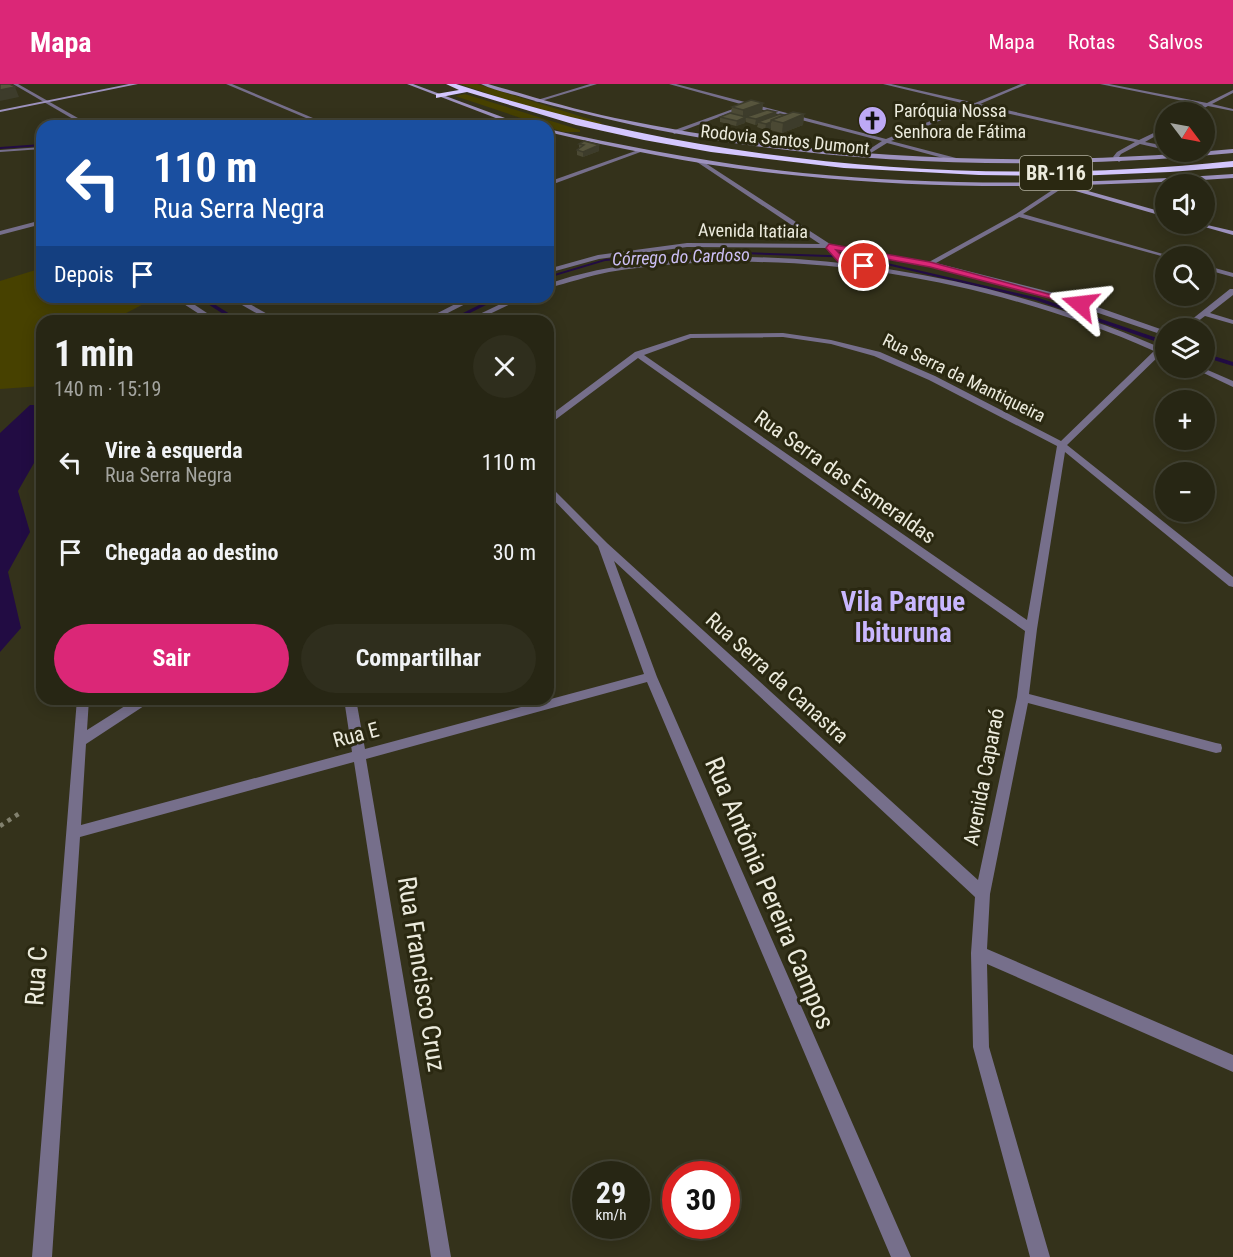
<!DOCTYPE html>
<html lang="pt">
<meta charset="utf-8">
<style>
:root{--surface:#272614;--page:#2f2e1d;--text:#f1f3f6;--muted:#a4a5a0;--line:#434334;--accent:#db2777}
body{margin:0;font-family:"Roboto Condensed",sans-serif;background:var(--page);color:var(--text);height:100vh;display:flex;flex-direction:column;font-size:22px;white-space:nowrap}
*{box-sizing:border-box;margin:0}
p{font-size:20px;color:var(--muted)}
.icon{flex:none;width:33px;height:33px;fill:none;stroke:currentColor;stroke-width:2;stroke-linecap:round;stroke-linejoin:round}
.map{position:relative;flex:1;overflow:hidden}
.details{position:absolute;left:36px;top:231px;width:518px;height:390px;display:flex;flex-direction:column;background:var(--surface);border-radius:18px;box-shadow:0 3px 15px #0003,0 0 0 2px var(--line)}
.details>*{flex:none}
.hud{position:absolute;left:36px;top:36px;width:518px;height:183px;border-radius:18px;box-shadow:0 3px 15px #0003,0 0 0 2px var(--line);background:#1a4fa0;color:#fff;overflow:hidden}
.needle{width:39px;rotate:122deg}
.controls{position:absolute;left:1155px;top:18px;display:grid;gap:12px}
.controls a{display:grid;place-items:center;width:60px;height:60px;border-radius:50%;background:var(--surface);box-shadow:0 3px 15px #0003,0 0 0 2px var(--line);font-size:30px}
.speed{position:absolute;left:572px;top:1077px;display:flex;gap:12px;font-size:30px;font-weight:700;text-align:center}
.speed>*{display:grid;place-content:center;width:78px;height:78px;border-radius:50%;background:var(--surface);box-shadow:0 3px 15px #0003,0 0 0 2px var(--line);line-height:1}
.speed small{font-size:15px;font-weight:400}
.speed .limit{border:9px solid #d22;background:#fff;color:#111}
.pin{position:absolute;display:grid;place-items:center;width:51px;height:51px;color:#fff;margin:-26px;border:3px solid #fff;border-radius:50%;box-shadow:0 2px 6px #0007}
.me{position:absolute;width:66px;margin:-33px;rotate:287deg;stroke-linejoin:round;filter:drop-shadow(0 0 4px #0008)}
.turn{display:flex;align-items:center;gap:21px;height:126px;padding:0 18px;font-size:27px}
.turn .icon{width:78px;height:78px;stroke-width:2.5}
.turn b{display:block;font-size:42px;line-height:51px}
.then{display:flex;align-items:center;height:57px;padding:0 18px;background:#0003;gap:12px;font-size:22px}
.round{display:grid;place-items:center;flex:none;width:63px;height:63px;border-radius:32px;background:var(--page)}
.head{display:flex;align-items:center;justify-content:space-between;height:102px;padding:0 18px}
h1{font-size:36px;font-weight:700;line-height:45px}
.primary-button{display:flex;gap:12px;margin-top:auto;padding:12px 18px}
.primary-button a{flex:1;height:69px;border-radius:36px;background:var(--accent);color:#fff;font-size:24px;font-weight:700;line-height:69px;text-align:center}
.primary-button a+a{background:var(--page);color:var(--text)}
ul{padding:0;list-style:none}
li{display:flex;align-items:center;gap:18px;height:90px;padding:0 18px}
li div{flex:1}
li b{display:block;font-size:22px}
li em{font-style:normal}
header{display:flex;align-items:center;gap:36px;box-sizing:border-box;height:84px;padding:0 30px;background:var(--accent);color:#fff}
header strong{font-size:28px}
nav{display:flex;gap:33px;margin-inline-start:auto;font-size:21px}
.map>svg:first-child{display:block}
</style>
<header>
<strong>Mapa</strong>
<nav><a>Mapa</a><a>Rotas</a><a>Salvos</a></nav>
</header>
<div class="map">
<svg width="1233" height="1173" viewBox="0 0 1233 1173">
<rect width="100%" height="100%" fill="#34321b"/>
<g fill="#474100">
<polygon points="460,0 477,0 602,39 599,41 542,28"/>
<polygon points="465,10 580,46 580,48 563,48 455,12"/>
<polygon points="42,184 42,213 157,213 111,237 42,237 42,302 0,305 0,197"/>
</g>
<polygon fill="#220c43" points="30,321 42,321 42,365 18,407 30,448 8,488 21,544 0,568 0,349"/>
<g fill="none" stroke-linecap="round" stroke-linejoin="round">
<g fill="#220c43" fill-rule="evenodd">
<polygon points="42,60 42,62 0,65 0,63"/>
<polygon points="713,167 857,172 1039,214 1166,257 1166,261 1035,216 857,174 713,169 605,177 548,194 548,192 605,175"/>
<polygon points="197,213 203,213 241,237 234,237"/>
<polygon points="495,213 502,213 454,237 447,237"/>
<polygon points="1204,269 1233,278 1233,282 1204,273"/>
</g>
<polyline stroke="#82816e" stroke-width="4.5" stroke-dasharray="4 5" stroke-linecap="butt" points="0,742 20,729"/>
<polygon fill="#766f8b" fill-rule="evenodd" points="42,63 42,65 0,68 0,66"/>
<g fill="#766f8b" fill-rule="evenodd">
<polygon points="13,0 18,0 92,42 85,42"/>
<polygon points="226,0 232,0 332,42 325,42"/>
<polygon points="590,0 597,0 538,18 534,17"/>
<polygon points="669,0 676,0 886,55 970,21 883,0 891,0 975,19 1021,0 1027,0 980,20 1139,56 1166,43 1166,46 1145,58 1166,62 1166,66 1140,60 1121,70 1119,73 1122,76 1119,78 1113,73 1117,68 1135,58 975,22 891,57 960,75 958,78 887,59 866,72 862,72 862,70 882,57 748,22 674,50 672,47 744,21"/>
<polygon points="1100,0 1109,0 1207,19 1233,6 1233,9 1212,20 1233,25 1233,27 1208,22 1197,28 1192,28 1203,21"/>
<polygon points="641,65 646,66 548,102 548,98"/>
<polygon points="1176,68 1184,68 1196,71 1193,73"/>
<polygon points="699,75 830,160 929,178 1016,130 1060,101 1064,101 1064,103 1023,130 1170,172 1165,173 1019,133 936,179 1066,212 1166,247 1166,252 1060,216 930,182 829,164 687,163 599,175 548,189 548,185 598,171 687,159 820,160 697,78"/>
<polygon points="42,136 42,140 0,151 0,147"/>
<path d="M749 173C888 176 1031 207 1159 263L1166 258V271L1161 270 1067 361 1233 493V503L1229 502 1065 368 1037 545 1029 610 1216 659 1221 660 1222 664 1221 668 1216 669 1028 619 990 810 987 865 1233 971V988L987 880 989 963 1050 1173H1030L973 963 971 869 975 813 614 477 657 593 911 1173H891L647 598 366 675 451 1173H431L354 678 80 753 52 1173H32L77 615H89L87 646 136 615H152L150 618 86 660 81 741 352 668 344 615H356L365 665 644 590 598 462 548 410V402L551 403 607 459 978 796 1017 613 1025 547 638 274 551 339 548 340V333L635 268 690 250 783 249 831 256 880 268 935 292 1061 357 1154 267C989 194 788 159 609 188 588 192 568 199 548 204V200C612 177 681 175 749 173ZM783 253 831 260 874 272 929 296 1057 362 1027 536 644 271 691 254Z"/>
<polygon points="1204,181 1233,189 1233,193 1204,185"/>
<polygon points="1230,205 1233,205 1233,211 1210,229 1233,236 1233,240 1205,232 1189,244 1181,244"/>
<polygon points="173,213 182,213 190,218 204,213 215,213 195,221 219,237 210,237"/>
<polygon points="228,213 237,213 280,237 270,237"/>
<polygon points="469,213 479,213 432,237 422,237"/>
<polygon points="515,213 525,213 475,237 465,237"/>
<polygon points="1193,284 1203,284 1233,297 1233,303"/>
</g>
<g fill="#9d92be" fill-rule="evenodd">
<polygon points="129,0 138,0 0,28 0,26"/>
<polygon points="407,0 413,0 505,34 533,42 524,42 501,36"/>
<path d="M481 0H488C530 12 572 25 615 34 817 76 1028 85 1233 65V69C1028 89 794 81 594 32 567 25 541 19 515 11 504 8 491 5 481 0Z"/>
<path d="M548 45C632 64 717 80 803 89 946 103 1089 100 1233 90V94C1089 103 946 107 802 92 716 84 632 68 548 48Z"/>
<polygon points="1074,103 1166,129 1166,133 1072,106"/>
<polygon points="1194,140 1203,140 1233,147 1233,151"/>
</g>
<path fill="#d4c7fe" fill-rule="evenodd" d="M446 0H456C703 80 975 104 1233 77V83L1170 88 1075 92 979 91 844 84 711 68 644 56 576 41 467 8 436 14V10L459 6Z"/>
</g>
<g fill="#4b4934">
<polygon points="763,19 762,27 776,28 776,31 804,30 803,41 782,49 770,46 771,44 765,46 757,43 758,40 755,41 746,38 746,35 745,39 736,42 720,38 720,33 731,30 732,23"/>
<polygon points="579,60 599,67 583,73 577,71 577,66 579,65"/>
</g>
<g fill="#3d3c2b">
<polygon points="15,3 19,13 0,17 0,6"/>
<polygon points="763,19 762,29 746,33 745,39 736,42 737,37 743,35 743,26"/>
<polygon points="776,28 776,33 758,38 758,40 755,41 756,35"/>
<polygon points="804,30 803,41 782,49 783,39"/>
<polygon points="771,38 771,44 765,46 766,40"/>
<polygon points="599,61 599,67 583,73 583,68"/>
</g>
<g fill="#57553d" stroke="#3d3c2b" stroke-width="1.5">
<polygon points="0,0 10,0 15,3 0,6"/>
<polygon points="751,16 763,19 743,26 732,23"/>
<polygon points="767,26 776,28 756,35 746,33"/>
<polygon points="793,28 804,30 783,39 771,36"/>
<polygon points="730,29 746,33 737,37 720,33"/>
<polygon points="780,30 784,31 771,36 771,38 766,40 758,38"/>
<polygon points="584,57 599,61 583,68 577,66 584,61 579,60"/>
</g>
<polygon fill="#db2777" stroke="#8e194d" stroke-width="1.5" points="829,160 930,178 1085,220 1080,222 930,183 836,166 847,177 868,182 864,185 841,181 826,164"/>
<defs>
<symbol id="church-disc" viewBox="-11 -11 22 22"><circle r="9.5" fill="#bda9f5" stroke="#2a2811"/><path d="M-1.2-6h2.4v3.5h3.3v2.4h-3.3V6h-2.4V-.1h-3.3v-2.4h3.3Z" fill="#111"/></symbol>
</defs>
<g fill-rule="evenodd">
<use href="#church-disc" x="856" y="20" width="33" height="33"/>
</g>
<g text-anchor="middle" stroke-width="6" stroke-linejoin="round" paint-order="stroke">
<g font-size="18" fill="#ecebdd" stroke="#2a2811" text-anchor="start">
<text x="894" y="33">Paróquia Nossa<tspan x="894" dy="21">Senhora de Fátima</tspan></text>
</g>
<g font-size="18" fill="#ecebdd" stroke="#2a2811">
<text transform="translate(785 56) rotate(6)" y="6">Rodovia Santos Dumont</text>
<text transform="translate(753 147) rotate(1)" y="6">Avenida Itatiaia</text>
<text transform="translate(964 294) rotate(26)" y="6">Rua Serra da Mantiqueira</text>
</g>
<g font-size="18" font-style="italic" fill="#ccbff5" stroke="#2a2811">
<text transform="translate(681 173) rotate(-2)" y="6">Córrego do Cardoso</text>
</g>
<rect fill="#2a2811" stroke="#b2b0a0" stroke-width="1.5" x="1020" y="72" width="72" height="34" rx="4.5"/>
<g font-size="20" font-weight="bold" fill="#ecebdd">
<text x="1056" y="96">BR-116</text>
</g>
<g font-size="21" fill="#ecebdd" stroke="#2a2811">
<text transform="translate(845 393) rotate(35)" y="7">Rua Serra das Esmeraldas</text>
<text transform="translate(777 594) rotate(42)" y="7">Rua Serra da Canastra</text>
<text transform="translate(356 651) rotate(-15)" y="7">Rua E</text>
<text transform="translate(984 693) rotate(-79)" y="7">Avenida Caparaó</text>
</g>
<g font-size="26" fill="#ecebdd" stroke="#2a2811">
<text transform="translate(770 809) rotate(67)" y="9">Rua Antônia Pereira Campos</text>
<text transform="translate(422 890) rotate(81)" y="9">Rua Francisco Cruz</text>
<text transform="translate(36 892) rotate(-86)" y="9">Rua C</text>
</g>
<g font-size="27" font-weight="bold" fill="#c9b7fe" stroke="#2a2811">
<text x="903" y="527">Vila Parque<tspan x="903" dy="31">Ibituruna</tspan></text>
</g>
</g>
</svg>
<div class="controls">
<a><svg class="needle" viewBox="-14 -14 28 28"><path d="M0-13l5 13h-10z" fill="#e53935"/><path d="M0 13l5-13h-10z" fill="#a4a5a0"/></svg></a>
<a><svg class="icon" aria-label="sound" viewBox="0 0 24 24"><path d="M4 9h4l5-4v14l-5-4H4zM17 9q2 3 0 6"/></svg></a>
<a><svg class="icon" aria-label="search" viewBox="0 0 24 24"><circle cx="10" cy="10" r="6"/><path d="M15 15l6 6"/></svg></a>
<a><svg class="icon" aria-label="layers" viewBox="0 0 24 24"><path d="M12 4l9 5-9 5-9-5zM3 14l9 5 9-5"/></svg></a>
<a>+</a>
<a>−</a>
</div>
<div class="speed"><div>29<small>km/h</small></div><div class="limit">30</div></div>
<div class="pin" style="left:864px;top:182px;background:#d93025"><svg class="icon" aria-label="arrive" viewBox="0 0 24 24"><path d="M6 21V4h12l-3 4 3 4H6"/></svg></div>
<svg class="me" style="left:1080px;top:220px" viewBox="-20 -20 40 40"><path d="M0-17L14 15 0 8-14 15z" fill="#db2777" stroke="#fff" stroke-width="4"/></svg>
<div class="hud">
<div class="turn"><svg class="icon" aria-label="left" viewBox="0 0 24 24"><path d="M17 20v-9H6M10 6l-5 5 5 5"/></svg><div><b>110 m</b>Rua Serra Negra</div></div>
<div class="then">Depois<svg class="icon" aria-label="arrive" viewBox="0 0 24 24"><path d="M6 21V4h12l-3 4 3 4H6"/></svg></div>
</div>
<section class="details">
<div class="head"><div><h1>1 min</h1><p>140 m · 15:19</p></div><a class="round"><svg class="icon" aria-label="close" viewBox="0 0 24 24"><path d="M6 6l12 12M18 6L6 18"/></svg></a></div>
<ul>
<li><svg class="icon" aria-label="left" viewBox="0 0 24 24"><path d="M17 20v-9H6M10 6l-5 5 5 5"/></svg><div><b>Vire à esquerda</b><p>Rua Serra Negra</p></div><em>110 m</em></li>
<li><svg class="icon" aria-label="arrive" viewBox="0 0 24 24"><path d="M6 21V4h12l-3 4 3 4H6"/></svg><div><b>Chegada ao destino</b></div><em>30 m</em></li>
</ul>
<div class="primary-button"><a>Sair</a><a>Compartilhar</a></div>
</section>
</div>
